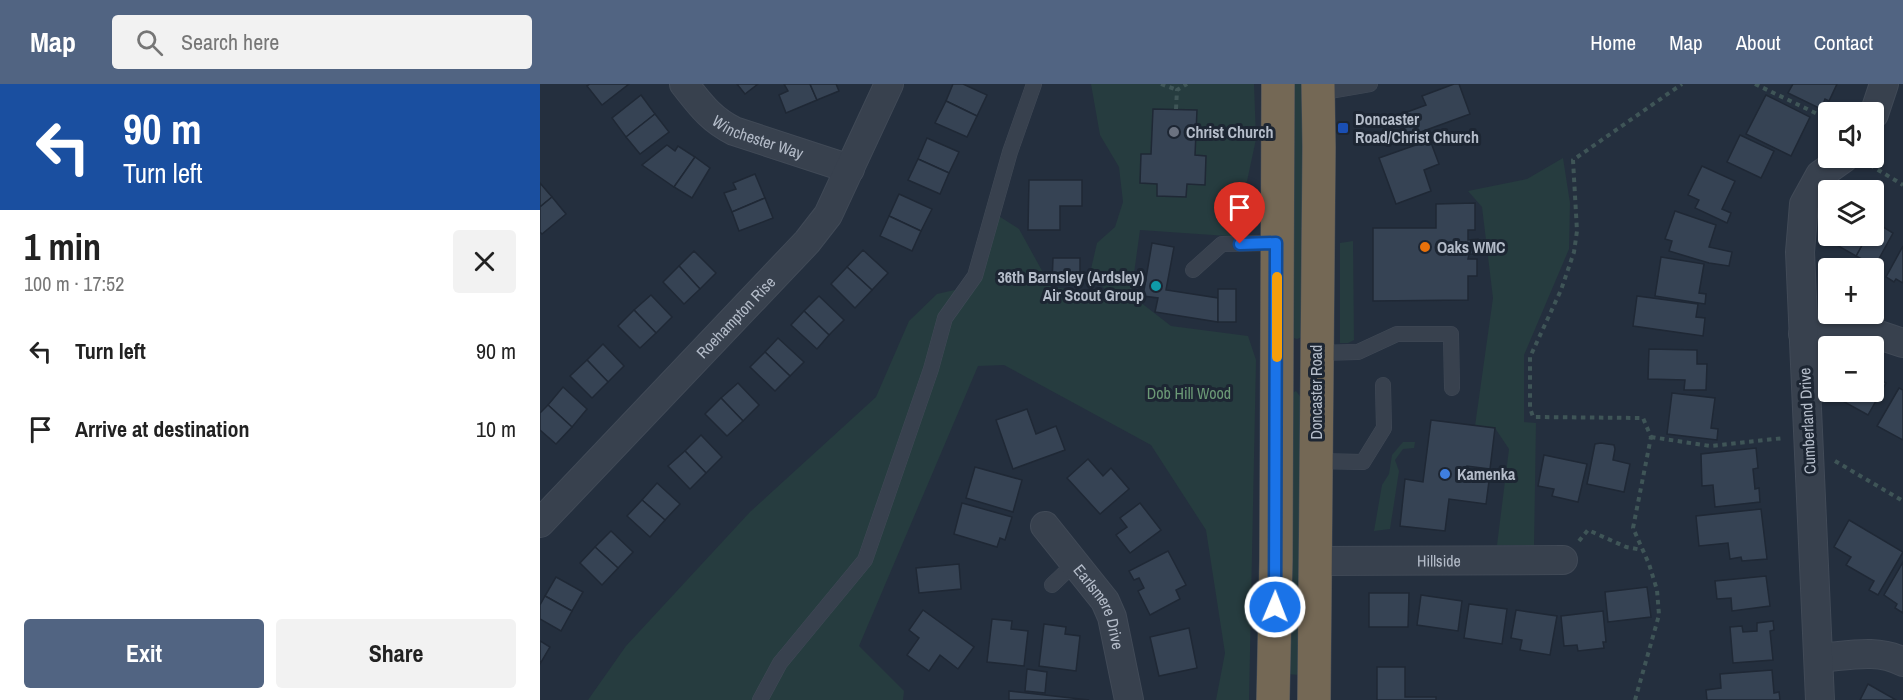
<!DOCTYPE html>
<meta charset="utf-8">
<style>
:root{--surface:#fff;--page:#f2f2f2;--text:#222;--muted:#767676;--accent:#516482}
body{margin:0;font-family:"Archivo Narrow",sans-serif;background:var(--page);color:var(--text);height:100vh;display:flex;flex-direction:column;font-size:22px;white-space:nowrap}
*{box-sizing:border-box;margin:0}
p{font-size:20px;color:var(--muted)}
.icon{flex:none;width:33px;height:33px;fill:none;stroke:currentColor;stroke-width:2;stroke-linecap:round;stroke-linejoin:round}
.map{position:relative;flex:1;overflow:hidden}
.side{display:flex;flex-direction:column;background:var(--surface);width:540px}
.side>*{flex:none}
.banner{background:#1a4fa0;color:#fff;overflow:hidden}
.fabs{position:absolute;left:1278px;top:18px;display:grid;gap:12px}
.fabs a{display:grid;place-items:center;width:66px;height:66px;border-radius:6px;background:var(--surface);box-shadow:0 2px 4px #0004;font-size:30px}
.pin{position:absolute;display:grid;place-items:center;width:51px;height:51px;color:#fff;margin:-62px -26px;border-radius:50% 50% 50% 0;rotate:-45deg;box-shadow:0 0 6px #0007}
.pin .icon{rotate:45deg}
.me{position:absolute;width:66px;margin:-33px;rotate:1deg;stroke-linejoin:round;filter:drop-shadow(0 0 4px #0008)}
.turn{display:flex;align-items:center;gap:21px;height:126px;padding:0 24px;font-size:27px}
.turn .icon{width:78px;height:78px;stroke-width:2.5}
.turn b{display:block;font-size:42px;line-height:51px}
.round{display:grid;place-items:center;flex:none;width:63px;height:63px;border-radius:6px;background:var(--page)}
.overview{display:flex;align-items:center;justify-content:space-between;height:102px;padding:0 24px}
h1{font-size:36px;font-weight:800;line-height:45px}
.cta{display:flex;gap:12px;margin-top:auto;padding:12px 24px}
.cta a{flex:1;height:69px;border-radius:6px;background:var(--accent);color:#fff;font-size:24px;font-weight:800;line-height:69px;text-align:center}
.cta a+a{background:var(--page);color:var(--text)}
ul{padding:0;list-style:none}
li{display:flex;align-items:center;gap:18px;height:78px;padding:0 24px}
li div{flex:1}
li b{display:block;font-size:22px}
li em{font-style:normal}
header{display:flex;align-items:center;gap:36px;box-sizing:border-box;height:84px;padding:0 30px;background:var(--accent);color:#fff}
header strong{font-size:28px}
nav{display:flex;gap:33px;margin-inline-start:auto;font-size:21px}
.search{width:420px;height:54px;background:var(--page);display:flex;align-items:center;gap:15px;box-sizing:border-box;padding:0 21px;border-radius:6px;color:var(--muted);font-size:22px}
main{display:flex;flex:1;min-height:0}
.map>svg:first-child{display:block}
</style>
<header>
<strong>Map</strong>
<div class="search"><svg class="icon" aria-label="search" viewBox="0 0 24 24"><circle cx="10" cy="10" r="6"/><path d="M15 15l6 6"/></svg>Search here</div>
<nav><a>Home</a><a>Map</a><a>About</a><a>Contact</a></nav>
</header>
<main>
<section class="side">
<div class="banner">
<div class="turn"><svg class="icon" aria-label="left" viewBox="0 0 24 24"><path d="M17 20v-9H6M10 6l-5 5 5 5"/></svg><div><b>90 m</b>Turn left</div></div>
</div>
<div class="overview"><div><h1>1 min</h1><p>100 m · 17:52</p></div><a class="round"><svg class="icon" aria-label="close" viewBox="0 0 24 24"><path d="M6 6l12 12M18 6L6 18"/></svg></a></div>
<ul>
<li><svg class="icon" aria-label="left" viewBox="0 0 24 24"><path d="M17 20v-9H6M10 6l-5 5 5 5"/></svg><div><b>Turn left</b></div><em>90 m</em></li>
<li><svg class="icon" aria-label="arrive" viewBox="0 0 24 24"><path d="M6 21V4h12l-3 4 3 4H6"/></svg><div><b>Arrive at destination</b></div><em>10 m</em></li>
</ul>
<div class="cta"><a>Exit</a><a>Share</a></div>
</section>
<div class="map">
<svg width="1363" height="616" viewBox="0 0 1363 616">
<rect width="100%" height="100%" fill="#242f3e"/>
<g fill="#263c3f">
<polygon points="551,0 714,0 716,55 703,116 702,153 600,146 591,211 631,242 708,252 716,276 709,616 676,616 685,569 666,446 611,361 464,281 438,282 319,562 364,607 363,616 48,616 86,562 210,428 336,313 369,237 397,210 419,205 430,190 446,124 479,145 511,203 567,209 551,185 557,159 575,143 583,118 579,83 560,51"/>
<polygon points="753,0 762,0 763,20 762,253 757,255 751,253"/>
<polygon points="1023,74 1030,119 1029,165 984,271 984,338 996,339 994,461 957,461 969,365 955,344 935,342 953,214 942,123 928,107 987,95"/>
<polygon points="813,157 814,256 808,259 800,259 800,159"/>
<polygon points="756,307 762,315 759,591 747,590 749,311"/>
<polygon points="863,358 875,358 874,364 863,365 855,376 859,387 850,445 834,447 842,401 849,390 852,371"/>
</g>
<g fill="#364354" stroke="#1f2835" stroke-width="1.5">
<polygon points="50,0 89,0 62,21 47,2"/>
<polygon points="197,0 218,0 205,10"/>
<polygon points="244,0 270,0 277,16 246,29 239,11 248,7"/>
<polygon points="270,0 296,0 299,7 277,16"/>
<polygon points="413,0 423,0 447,11 437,32 406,17"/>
<polygon points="914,0 919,0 930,30 867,53 859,31 886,21 882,12"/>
<polygon points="1253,0 1297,0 1289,17 1285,15 1281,25 1248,9"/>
<polygon points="101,11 115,30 86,53 72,34"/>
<polygon points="1226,11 1270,33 1251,72 1206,50"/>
<polygon points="406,17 437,32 427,53 395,39"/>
<polygon points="613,25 657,26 655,71 666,72 665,101 647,100 646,113 617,112 617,100 600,99 601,70 611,70"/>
<polygon points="115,30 129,48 100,70 86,53"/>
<polygon points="1200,51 1234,67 1221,94 1187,78"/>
<polygon points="387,54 419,68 409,89 378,75"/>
<polygon points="890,56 899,80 884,86 891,107 856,120 839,74"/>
<polygon points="127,61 135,67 138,62 155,73 134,103 102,81"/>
<polygon points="155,73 170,84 152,114 134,103"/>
<polygon points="378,75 409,89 400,110 368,96"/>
<polygon points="1162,82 1195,97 1182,125 1191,129 1187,139 1155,124 1159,116 1148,111"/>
<polygon points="215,90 225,114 192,128 184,109 196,105 193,99"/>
<polygon points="489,96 542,96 542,122 520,122 520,146 488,146"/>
<polygon points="0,99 12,113 0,123"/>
<polygon points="359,110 392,125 381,147 349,132"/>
<polygon points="12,113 26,130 2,150 0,148 0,123"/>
<polygon points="225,114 233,134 199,147 192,128"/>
<polygon points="935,119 935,146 928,146 928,156 938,155 938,170 929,170 928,175 937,175 937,192 928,192 928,216 833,217 833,144 896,144 896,120"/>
<polygon points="1334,124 1341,128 1334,141"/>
<polygon points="1135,127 1176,141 1169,163 1192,168 1189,182 1169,179 1129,167 1132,157 1125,155"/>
<polygon points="349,132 381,147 372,167 340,152"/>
<polygon points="1335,138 1353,149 1335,182 1316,172 1327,152 1334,152"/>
<polygon points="1296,152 1327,152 1316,172 1293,159"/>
<polygon points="612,159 634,163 626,206 678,214 678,238 615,228 618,214 603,212"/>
<polygon points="1363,162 1363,199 1356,195 1354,198 1346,193"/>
<polygon points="323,166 348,189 332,206 307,183"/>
<polygon points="154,167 176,189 160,205 139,182"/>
<polygon points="1121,173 1164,180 1159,209 1166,210 1165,220 1115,212"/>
<polygon points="513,174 540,174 540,201 512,200"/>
<polygon points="139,182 160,205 144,220 123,198"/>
<polygon points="307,183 332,206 315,224 291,200"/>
<rect x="678" y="205" width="18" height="33"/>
<polygon points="111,211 132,233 116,249 94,226"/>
<polygon points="279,212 304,236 289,251 264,227"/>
<polygon points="1097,212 1158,220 1156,233 1165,234 1163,252 1093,242"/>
<polygon points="94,226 116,249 100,264 78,242"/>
<polygon points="264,227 289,251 277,265 251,241"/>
<polygon points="238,254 264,278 250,292 225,268"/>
<polygon points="63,260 84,282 68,298 47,276"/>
<polygon points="1109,265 1157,266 1157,280 1167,280 1166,306 1144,306 1145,296 1108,295"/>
<polygon points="225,268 250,292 235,307 210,283"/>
<polygon points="47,276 68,298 52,314 30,292"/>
<polygon points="1334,292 1346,299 1328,331 1299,315 1304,308 1334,308"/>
<polygon points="198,299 219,321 203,337 181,314"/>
<polygon points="23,303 47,325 32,343 8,321"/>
<polygon points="1359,304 1363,306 1363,356 1337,342"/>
<polygon points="1132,309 1175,314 1171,344 1178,345 1177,356 1127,350"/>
<polygon points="181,314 203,337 187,352 165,330"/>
<polygon points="8,321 32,343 16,360 0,346 0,329"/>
<polygon points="487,325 496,350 516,342 525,366 473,385 456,336"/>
<polygon points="891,336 955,344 950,385 927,382 926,394 949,397 946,420 909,415 905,447 860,442 865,395 883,398"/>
<polygon points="161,351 182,373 166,389 145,367"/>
<polygon points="1061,359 1074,361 1075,365 1073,376 1090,380 1084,408 1047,400 1055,360"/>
<polygon points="1216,364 1218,384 1213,385 1215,405 1219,404 1220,418 1175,423 1173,401 1162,402 1161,370"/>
<polygon points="145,367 166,389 150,405 128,382"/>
<polygon points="1004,371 1047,380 1038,418 1012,412 1014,405 998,402"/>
<polygon points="548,375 563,392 571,384 589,405 560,430 527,394"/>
<polygon points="435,383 482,396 473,428 426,414"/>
<polygon points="117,399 140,420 125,436 102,416"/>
<polygon points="102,416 125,436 110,453 87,432"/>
<polygon points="422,419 472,433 465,456 460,454 457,463 414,450"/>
<polygon points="600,419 621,446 590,469 576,451 587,443 580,434"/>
<polygon points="1221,425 1227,475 1202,477 1201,473 1190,475 1188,459 1159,462 1156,432"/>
<polygon points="1309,436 1363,468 1338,511 1329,506 1334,497 1306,481 1311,473 1294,463"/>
<polygon points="71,447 93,468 78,484 55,463"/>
<polygon points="55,463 78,484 62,501 40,479"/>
<polygon points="628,467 646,501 636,506 640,515 610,531 598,507 604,504 599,494 594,496 589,487"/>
<polygon points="1363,478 1363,529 1355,524 1357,520 1344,511"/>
<polygon points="419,480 421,505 379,509 376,484"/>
<polygon points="1226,492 1230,522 1192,527 1191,514 1177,515 1175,497"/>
<polygon points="16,493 43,508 32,527 5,512"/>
<polygon points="1107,503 1111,533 1068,538 1065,508"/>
<polygon points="829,509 869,509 868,543 829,543"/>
<polygon points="881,511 922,517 918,547 877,541"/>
<polygon points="5,512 32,527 21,547 0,535 0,521"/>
<polygon points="929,520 967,525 962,560 924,554"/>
<polygon points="383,526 434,563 418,585 400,571 389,587 367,571 379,554 369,546"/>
<polygon points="976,526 1017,532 1010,571 980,566 982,556 971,554"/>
<polygon points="1063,527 1066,558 1063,558 1064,564 1038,567 1037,561 1024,562 1021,532"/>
<polygon points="452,535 472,537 471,545 488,547 484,582 447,578"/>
<polygon points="1233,537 1234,546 1230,547 1233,576 1193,579 1190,543 1202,542 1203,548 1217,547 1217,539"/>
<polygon points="504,540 526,543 525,550 540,552 536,587 499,582"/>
<polygon points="649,544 657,584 619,592 610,553"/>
<polygon points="0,557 10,563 0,580"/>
<polygon points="837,583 865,583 865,613 896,613 896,616 837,616"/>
<polygon points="487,585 507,588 505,609 485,607"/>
<polygon points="1232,586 1234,609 1239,608 1240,616 1167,616 1166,606 1181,604 1180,590"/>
<polygon points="1328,600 1356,616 1320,616"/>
<polygon points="469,607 549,616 469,616"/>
</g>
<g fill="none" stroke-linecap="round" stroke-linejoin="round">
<defs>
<g id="lane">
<polyline points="778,9 830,0"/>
<polyline points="653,186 682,160 736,159"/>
<polyline points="776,269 818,268 857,250 911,250 912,304"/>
<polyline points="776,377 823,378 844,344 843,301"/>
<polyline points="512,501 535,479"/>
<polyline points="220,616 240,579 325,476 391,285 405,234 435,192 470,68 494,0"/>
</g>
<g id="street">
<path id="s1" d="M144 0C160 20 170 35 194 47L310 85"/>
<polyline points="1334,30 1344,0"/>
<polyline points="1263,250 1303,249 1336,250 1363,259"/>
<path id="s2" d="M0 439 267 158 288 131 349 0"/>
<path id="s3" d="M505 442 565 517 572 533 589 616"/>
<path id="s4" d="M775 477 1023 476"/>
<path d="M1279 574C1307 572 1338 564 1363 578"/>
<polyline points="1280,616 1260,168 1264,120 1280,91 1304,74"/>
</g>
<g id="highway">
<polyline points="733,616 736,476 738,0"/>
<polyline points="774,616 779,63 778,0"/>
</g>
</defs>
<use href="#lane" stroke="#414a57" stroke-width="16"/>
<use href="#street" stroke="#414a57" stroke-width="30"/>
<use href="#highway" stroke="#434c59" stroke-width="34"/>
<g stroke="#3f5557" stroke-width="4" stroke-dasharray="4.5 4.5" stroke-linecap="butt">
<polyline points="621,0 637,6"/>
<polyline points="1215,0 1288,35"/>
<polyline points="636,25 637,6 647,0"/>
<polyline points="1330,81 1363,101"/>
<polyline points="1111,353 1170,362 1244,354"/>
<polyline points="1295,377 1363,417"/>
<polyline points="1039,457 1048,446 1086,463 1102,466"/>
<polyline points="1095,616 1119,531 1117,506 1109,480 1093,444 1111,353 1103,334 993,333 990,324 990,273 1021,206 1034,168 1037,147 1033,76 1142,0"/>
</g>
<use href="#lane" stroke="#38414e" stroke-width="15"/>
<use href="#street" stroke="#38414e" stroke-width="28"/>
<use href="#highway" stroke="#746855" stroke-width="33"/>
</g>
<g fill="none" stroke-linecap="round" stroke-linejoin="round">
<defs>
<polyline id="route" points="700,160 736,159 735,523"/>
</defs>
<use href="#route" stroke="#114b97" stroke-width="15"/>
<use href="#route" stroke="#1a73e8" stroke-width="10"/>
<polyline stroke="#f59e0b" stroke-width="10" points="737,193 737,273"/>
</g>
<rect fill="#1a4fb4" stroke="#1d2633" stroke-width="2" x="797" y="38" width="12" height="12" rx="3"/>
<circle fill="#6b7280" stroke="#1d2633" stroke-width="2" cx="634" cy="48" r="6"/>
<circle fill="#e8710a" stroke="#1d2633" stroke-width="2" cx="885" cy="163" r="6"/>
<circle fill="#0f9aa8" stroke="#1d2633" stroke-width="2" cx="616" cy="202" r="6"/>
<circle fill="#3f7fe0" stroke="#1d2633" stroke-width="2" cx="905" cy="390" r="6"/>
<g text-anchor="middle" stroke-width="6" stroke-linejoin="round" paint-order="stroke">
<g font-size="16" font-weight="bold" fill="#b4bcc9" stroke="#1d2633" text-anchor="start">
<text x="815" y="41">Doncaster<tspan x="815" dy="18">Road/Christ Church</tspan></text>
<text x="646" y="54">Christ Church</text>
<text x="897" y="169">Oaks WMC</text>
<text x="604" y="199" text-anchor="end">36th Barnsley (Ardsley)<tspan x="604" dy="18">Air Scout Group</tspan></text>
<text x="917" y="396">Kamenka</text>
</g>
<g font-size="16" fill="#b4bcc9" stroke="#1d2633">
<text dy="6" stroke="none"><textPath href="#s1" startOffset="94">Winchester Way</textPath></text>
<text dy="6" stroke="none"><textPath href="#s2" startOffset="284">Roehampton Rise</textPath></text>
<text transform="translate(776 308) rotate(-90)" y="6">Doncaster Road</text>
<text transform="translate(1267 337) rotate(-93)" y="6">Cumberland Drive</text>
<text dy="6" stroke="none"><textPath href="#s4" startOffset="124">Hillside</textPath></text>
<text dy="6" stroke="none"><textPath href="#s3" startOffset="99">Earlsmere Drive</textPath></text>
</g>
<g font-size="16" fill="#6b9a76" stroke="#1d2633">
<text x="649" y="315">Dob Hill Wood</text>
</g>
</g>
</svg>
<div class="fabs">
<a><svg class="icon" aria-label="sound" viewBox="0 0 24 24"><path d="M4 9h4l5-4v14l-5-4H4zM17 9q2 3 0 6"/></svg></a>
<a><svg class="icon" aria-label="layers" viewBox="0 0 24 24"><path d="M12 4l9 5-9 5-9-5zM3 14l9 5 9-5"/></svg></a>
<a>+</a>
<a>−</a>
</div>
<div class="pin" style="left:700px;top:160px;background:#d93025"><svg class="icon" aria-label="arrive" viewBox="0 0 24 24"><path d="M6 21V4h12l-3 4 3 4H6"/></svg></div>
<svg class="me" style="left:735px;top:523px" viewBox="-20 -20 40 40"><circle r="17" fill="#1a73e8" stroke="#fff" stroke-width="3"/><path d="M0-11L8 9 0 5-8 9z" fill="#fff"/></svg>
</div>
</main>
